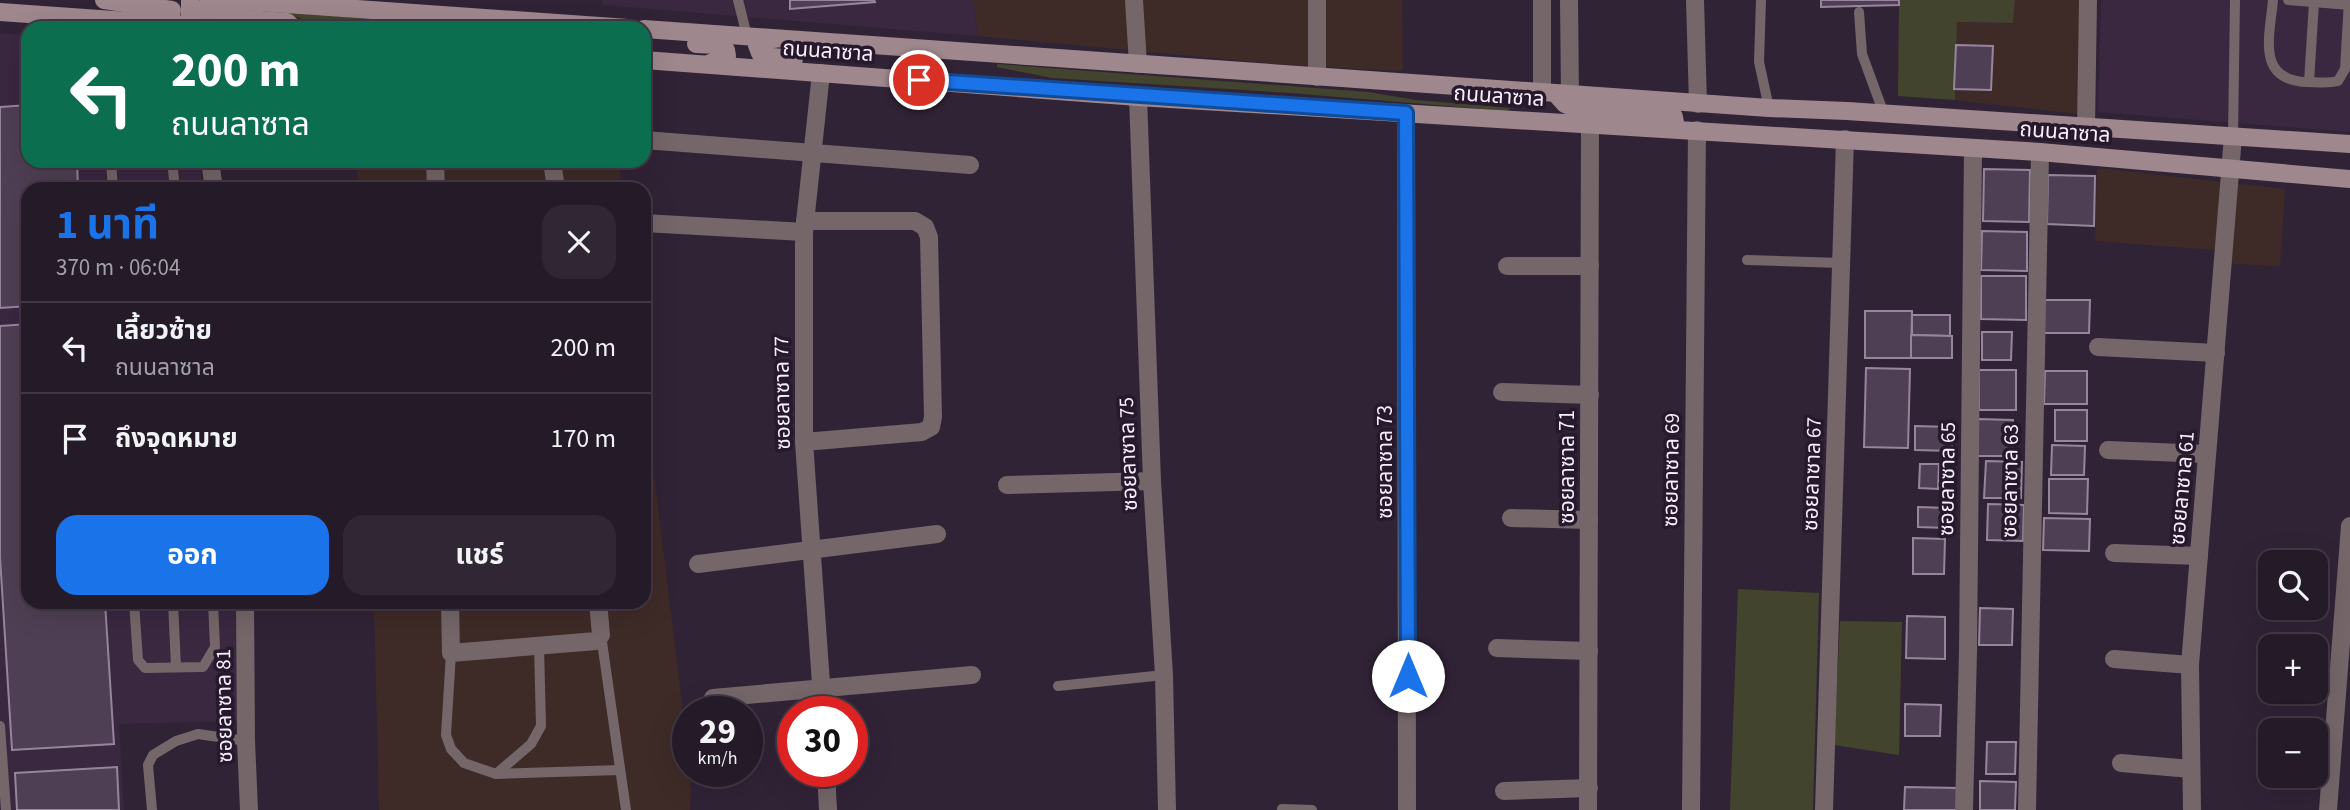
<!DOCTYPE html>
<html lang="th">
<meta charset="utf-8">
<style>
:root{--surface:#251a28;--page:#312734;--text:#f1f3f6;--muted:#a3a1a8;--line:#423845;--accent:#1a73e8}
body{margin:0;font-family:"Source Sans 3","Noto Sans Thai",sans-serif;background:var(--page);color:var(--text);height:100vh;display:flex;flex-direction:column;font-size:26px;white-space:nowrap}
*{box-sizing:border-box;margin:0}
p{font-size:23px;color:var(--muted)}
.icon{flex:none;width:38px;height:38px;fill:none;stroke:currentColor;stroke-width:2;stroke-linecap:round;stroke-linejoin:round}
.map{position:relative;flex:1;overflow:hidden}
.sheet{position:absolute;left:21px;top:182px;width:630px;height:427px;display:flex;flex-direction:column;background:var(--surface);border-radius:21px;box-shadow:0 7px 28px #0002,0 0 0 2px var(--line)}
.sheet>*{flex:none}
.banner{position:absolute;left:21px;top:21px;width:630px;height:147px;border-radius:21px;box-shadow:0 7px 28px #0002,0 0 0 2px var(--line);background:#0b6e4f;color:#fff;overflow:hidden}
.fabs{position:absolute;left:2258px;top:550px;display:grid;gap:14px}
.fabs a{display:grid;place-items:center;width:70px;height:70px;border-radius:14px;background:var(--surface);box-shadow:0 7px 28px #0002,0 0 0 2px var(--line);font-size:35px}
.speed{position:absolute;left:672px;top:696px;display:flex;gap:14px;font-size:35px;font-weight:700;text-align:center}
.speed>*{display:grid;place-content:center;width:91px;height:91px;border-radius:50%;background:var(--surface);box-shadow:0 7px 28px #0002,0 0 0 2px var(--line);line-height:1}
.speed small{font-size:18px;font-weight:400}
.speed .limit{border:10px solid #d22;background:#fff;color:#111}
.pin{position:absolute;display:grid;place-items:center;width:60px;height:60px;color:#fff;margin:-30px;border:4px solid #fff;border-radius:50%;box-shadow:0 2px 7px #0007}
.me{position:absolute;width:77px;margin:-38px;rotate:0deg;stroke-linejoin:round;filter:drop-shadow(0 0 5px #0008)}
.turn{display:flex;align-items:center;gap:24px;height:147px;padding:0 35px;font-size:32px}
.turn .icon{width:91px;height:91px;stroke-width:2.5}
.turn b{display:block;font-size:49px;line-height:60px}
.round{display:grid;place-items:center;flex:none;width:74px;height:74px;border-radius:21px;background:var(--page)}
.headline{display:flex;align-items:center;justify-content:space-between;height:119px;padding:0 35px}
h1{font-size:42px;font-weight:700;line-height:52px;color:var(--accent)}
.button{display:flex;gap:14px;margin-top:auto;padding:14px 35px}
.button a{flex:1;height:80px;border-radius:21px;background:var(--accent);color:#fff;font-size:28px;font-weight:700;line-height:80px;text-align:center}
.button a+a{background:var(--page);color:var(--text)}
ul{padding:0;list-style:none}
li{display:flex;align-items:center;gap:21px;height:91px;padding:0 35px;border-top:2px solid var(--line)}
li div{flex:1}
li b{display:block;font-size:26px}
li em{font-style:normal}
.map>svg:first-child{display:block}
</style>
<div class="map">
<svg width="2350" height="810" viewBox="0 0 2350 810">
<rect width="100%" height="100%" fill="#312336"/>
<g fill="#3e2b27">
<polygon points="973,0 1402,0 1403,71 1300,66 978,36"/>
<polygon points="2015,0 2080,0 2079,114 1955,100 1957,22 2013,23"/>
<polygon points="357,161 619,161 622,189 358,189"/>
<polygon points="2097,168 2285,189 2280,266 2215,263 2216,250 2095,241"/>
<polygon points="644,392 688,753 688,772 690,772 691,775 690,810 379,810 374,602 644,602"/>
</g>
<g fill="#3a2740">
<polygon points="602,0 973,0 978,36 602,5"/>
<polygon points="2101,0 2350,0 2350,132 2098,112"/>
<polygon points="0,33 28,35 28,161 200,161 203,189 28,189 28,602 237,602 238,721 119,724 124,810 0,810"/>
</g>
<g fill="#43442e">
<polygon points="1899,0 2015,0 2013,23 1957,22 1955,100 1898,96"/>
<polygon points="240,7 440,26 452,28 356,28 316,25 297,17 239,11"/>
<polygon points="997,64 1368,92 1416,100 1510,108 1508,111 1290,93 1052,78 997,67"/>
<polygon points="1738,589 1819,593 1813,810 1730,810"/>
<polygon points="1840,621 1902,622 1899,755 1834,745"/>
</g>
<g fill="#4f3f54" stroke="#97859d" stroke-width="2">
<polygon points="790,0 874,0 875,2 790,9"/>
<polygon points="1821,0 1899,0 1899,5 1821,7"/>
<polygon points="1956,45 1993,46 1991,90 1954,89"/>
<polygon points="28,105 28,161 77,161 78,189 28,189 28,306 0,308 0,107"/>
<polygon points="1984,169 2030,170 2029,222 1983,221"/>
<polygon points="2048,175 2095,176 2094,226 2047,224"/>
<polygon points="1982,231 2027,232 2027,271 1981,270"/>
<polygon points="1981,276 2026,276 2026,320 1981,319"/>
<polygon points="2043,300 2090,300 2089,333 2043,333"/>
<polygon points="1865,311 1912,311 1911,358 1865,358"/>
<polygon points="1912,315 1950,315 1950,336 1912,335"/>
<polygon points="28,324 28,602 105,602 114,744 12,750 0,557 0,326"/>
<polygon points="1982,332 2012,332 2011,360 1982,360"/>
<polygon points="1911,335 1952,336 1952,358 1911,358"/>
<polygon points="1866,368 1910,369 1908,448 1864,447"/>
<rect x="1979" y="370" width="37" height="40"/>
<polygon points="2045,371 2087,371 2087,404 2044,404"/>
<rect x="2055" y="410" width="32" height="31"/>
<polygon points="1978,419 2013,420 2012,456 1977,456"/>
<polygon points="1915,426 1952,427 1952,451 1915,450"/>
<polygon points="2052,445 2085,446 2084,475 2051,475"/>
<polygon points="1986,461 2022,462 2021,498 1984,498"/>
<polygon points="1920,464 1939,464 1938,489 1919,488"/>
<polygon points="2049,479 2088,479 2087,514 2049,513"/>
<polygon points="1988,504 2024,505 2023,541 1987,540"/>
<polygon points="1918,507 1947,508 1947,528 1918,527"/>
<polygon points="2044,518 2090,519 2089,551 2043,550"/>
<polygon points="1913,538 1945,539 1944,574 1913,574"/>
<polygon points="1980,608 2013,609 2012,645 1979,645"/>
<polygon points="1907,616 1945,617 1945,659 1906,658"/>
<polygon points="1905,704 1941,705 1940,736 1905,736"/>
<polygon points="1987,742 2016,742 2015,774 1986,774"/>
<polygon points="117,767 119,810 17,810 15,773"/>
<polygon points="1980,781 2016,782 2015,810 1980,810"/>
<polygon points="1905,787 1958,788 1957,810 1904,810"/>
</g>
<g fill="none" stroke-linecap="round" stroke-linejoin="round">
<g stroke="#746669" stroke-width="10">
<polyline points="738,0 747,36"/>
<polyline points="1761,0 1759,62 1769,108"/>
<path d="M2273 0C2270 35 2256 79 2305 82 2317 82 2327 84 2338 81L2345 69 2349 0"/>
<polyline points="2288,0 2350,5"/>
<polyline points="1859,12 1862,54 1884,114"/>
<polyline points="2309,82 2314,2"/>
<polyline points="2233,136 2235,0"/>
<polyline points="111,161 113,189"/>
<polyline points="172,161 175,189"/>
<polyline points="1747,260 1841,263"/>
<polyline points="134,602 138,660 145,668 203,667 215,647 213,602"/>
<polyline points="173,602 176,667"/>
<polyline points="601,635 626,810"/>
<polyline points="451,653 446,735 451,749 464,763 496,774 620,770"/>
<polyline points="1058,686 1164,675"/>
<polyline points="0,726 6,810"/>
<polyline points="496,774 531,744 541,726 539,646"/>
<polyline points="1282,809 1312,810"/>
<polyline points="152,810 148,765 153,755 176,741 198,734 246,741"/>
</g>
<g stroke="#746669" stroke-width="18">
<polyline points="1134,0 1138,64"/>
<polyline points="1317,0 1317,77"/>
<polyline points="1542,0 1542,93"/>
<polyline points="1569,0 1570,95"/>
<polyline points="1695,0 1698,104"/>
<polyline points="821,73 804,232 804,442 823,712"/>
<polyline points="1138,97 1152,481 1164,675 1167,810"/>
<polyline points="1406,113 1407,810"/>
<polyline points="2086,127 2088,0"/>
<polyline points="644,140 970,165"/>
<polyline points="210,161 214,189"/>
<polyline points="435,161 436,189"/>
<polyline points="552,161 556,189"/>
<polyline points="644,223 804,232"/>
<polyline points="1507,266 1590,266"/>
<polyline points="2098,347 2216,353"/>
<polyline points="1502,392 1590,395"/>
<polyline points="804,442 922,432 931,427 933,417 929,237 925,227 915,221 805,221"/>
<polyline points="2108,450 2207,454"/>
<polyline points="1007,485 1152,481"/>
<polyline points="1511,518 1589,520"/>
<polyline points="2114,553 2199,556"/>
<polyline points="698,564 937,534"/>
<polyline points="245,602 246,741 249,810"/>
<polyline points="450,602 451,653 596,641 601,635 598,602"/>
<polyline points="1497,648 1589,651"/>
<polyline points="2114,659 2190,665"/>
<polyline points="713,698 972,675"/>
<polyline points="2121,763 2191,769"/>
<polyline points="826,772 828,810"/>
<polyline points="1504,791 1589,788"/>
<polyline points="1588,810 1590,124"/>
<polyline points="1691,810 1697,130"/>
<polyline points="1824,810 1845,139"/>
<polyline points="1964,810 1968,651 1973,149"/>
<polyline points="2027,810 2040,152"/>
<polyline points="2192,810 2190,665 2233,136"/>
<polyline points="2328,810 2350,526"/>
</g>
<g stroke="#9f888d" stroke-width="18">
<polyline points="104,0 172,10 171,16 164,23"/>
<polyline points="229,0 628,28"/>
<polyline points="239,1 204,8 205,13 210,16 287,22 294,28"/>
<polyline points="0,12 227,28"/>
<polyline points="190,25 190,0"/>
<polyline points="644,29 1769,108 1847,111 2350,144"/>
<polyline points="774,39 764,38 757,45 760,53 772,57 794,59"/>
<polyline points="696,44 717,45 726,50 727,56 719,61 710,63"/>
<polyline points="644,60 1138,97 2040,152 2350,179"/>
<polyline points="1556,94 1565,104 1574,108 1654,112 1674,117 1675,123 1666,129"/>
</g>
</g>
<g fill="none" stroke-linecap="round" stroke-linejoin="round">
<defs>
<polyline id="route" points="919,80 1406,113 1408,676"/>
</defs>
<use href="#route" stroke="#114b97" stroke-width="18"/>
<use href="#route" stroke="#1a73e8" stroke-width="12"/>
</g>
<g text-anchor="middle" stroke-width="7" stroke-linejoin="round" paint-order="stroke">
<g font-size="21" fill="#f8eefb" stroke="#27192c">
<text transform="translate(828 51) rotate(4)" y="7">ถนนลาซาล</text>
<text transform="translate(1499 96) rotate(4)" y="7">ถนนลาซาล</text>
<text transform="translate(2065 132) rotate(4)" y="7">ถนนลาซาล</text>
<text transform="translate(782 393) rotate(-91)" y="7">ซอยลาซาล 77</text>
<text transform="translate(1128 454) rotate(-92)" y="7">ซอยลาซาล 75</text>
<text transform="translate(1385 462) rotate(-90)" y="7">ซอยลาซาล 73</text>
<text transform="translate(1567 467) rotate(-90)" y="7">ซอยลาซาล 71</text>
<text transform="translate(1671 470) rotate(-89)" y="7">ซอยลาซาล 69</text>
<text transform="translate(1812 474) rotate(-88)" y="7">ซอยลาซาล 67</text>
<text transform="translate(1947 479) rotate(-89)" y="7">ซอยลาซาล 65</text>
<text transform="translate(2010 481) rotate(-89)" y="7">ซอยลาซาล 63</text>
<text transform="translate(2182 488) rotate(-85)" y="7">ซอยลาซาล 61</text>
<text transform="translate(224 706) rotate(-91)" y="7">ซอยลาซาล 81</text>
</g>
</g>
</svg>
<div class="fabs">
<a><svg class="icon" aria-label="search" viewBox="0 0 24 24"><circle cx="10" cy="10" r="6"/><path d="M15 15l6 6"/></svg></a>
<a>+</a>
<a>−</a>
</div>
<div class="speed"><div>29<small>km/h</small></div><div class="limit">30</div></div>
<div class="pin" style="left:919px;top:80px;background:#d93025"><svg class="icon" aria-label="arrive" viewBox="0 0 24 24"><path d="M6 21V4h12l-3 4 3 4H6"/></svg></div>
<svg class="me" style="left:1408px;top:676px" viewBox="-20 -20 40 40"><circle r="19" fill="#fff"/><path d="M0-13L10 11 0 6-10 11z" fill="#1a73e8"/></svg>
<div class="banner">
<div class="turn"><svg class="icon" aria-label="left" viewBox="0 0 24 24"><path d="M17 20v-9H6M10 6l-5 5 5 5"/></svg><div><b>200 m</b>ถนนลาซาล</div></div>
</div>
<section class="sheet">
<div class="headline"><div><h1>1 นาที</h1><p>370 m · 06:04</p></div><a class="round"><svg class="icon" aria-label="close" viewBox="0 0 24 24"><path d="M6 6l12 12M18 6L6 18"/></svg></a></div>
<ul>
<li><svg class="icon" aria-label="left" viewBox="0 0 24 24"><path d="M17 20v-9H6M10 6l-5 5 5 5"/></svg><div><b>เลี้ยวซ้าย</b><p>ถนนลาซาล</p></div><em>200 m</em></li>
<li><svg class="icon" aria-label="arrive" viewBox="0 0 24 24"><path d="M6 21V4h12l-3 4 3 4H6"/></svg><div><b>ถึงจุดหมาย</b></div><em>170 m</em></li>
</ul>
<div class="button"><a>ออก</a><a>แชร์</a></div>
</section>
</div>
